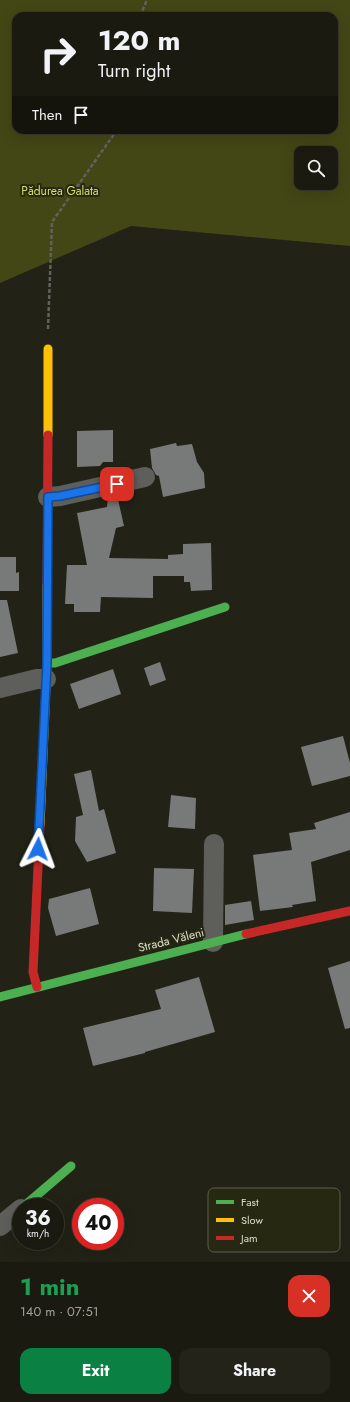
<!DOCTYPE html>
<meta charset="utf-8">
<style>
:root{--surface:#1a1a10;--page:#232319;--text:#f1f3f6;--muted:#9fa19f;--line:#383830;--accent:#0b8043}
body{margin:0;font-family:Jost,sans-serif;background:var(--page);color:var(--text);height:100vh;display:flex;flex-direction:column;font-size:15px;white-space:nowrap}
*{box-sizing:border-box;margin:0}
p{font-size:13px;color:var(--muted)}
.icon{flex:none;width:22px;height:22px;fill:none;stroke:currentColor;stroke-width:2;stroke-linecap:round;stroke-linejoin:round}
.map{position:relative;height:1262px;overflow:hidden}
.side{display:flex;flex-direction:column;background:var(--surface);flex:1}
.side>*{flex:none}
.hud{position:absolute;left:12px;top:12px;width:326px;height:122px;border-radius:12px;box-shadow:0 4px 16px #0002,0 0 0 1px var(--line);background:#1a1a10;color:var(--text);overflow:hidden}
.tools{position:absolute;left:294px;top:146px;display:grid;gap:8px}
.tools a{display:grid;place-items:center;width:44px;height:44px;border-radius:8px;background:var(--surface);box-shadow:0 4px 16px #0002,0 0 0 1px var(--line);font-size:20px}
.speed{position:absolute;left:12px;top:1198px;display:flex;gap:8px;font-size:20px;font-weight:700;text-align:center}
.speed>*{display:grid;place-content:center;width:52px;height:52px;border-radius:50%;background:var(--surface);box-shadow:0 4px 16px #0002,0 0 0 1px var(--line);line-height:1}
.speed small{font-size:10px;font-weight:400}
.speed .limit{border:6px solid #d22;background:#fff;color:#111}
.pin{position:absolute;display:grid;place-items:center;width:34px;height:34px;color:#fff;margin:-17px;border-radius:8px;box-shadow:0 2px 6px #0006}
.me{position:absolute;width:44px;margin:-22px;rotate:3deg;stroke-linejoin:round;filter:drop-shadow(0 0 3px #0008)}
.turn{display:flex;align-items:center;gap:14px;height:84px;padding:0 20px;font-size:18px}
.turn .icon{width:52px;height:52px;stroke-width:2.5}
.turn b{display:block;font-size:28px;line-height:34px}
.then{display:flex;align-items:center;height:38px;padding:0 20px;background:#0003;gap:8px;font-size:15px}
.round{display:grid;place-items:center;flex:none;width:42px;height:42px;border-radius:12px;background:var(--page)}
.overview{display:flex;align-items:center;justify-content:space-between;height:68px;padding:0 20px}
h1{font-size:24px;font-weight:700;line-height:30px;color:#1e9e55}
.action{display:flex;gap:8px;margin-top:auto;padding:8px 20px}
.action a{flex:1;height:46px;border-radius:12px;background:var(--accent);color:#fff;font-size:16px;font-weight:700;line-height:46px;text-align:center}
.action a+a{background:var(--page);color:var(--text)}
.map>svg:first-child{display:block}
</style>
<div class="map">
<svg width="350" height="1262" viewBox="0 0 350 1262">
<rect width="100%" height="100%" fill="#222316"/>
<path fill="#434615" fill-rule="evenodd" d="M0 0H350V246L131 226 0 283ZM16 16H334V130H16ZM301 153H331V183H301Z"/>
<g fill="#777a78">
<polygon points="113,430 113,462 103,462 100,466 77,467 77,431"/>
<polygon points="176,443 177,446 192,444 197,462 204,473 205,488 163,497 159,476 156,475 152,468 150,449"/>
<polygon points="117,495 124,526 116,528 109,558 168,559 168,555 183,554 183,544 211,543 212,590 191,591 190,582 184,582 184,576 153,576 153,598 101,597 100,612 74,612 74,604 65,604 67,565 87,565 77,513 107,507 108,497"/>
<polygon points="0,557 16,557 16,573 19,572 19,591 0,591"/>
<polygon points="0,600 7,600 18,653 0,657"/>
<polygon points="160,662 166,680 150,686 144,668"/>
<polygon points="113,669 121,694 79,709 70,684"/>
<polygon points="343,736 350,763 350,776 312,786 301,747"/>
<polygon points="91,770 99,811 104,809 116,853 87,862 75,841 76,817 83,815 74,774"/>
<polygon points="171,795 196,798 195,829 168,827"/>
<polygon points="350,812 350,850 311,862 316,901 292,905 293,907 260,911 253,855 292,850 289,833 316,829 314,823"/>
<polygon points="154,868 194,869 192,913 153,911"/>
<polygon points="90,888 99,924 56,936 48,908 49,899"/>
<polygon points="251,901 254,920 225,925 225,905"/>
<polygon points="350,961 350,1028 345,1029 328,968"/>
<polygon points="199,977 215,1032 145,1052 145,1053 93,1066 83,1028 161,1009 155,990"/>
</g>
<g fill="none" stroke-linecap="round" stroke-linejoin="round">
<g stroke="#62625d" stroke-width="2.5" stroke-dasharray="4 2" stroke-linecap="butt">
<polyline points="140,16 147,0"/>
<polyline points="48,329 52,222 117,130"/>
</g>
<g stroke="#5e5e5a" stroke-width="20">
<polyline points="48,497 60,496 145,477"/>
<polyline points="0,688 37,679 46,679"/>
<polyline points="213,942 214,844"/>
<polyline points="0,1226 21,1209"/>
</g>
<g stroke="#4caf50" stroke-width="9">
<polyline points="47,663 55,663 225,607"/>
<polyline points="0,997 246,934"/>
<polyline points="23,1207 71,1166"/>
</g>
<g stroke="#ffc107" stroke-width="9">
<polyline points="48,435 48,349"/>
<polyline points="40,825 47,663 47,585"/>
</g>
<g stroke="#c62828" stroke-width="9">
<polyline points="47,585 48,435"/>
<polyline points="246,934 350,911"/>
<polyline points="37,987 33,972 40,825"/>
</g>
</g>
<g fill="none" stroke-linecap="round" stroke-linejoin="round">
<defs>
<polyline id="route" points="38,849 47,663 48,497 60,496 117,484"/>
</defs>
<use href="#route" stroke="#114b97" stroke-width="10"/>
<use href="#route" stroke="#1a73e8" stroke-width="7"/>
</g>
<g text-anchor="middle" stroke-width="4" stroke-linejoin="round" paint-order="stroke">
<g font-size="12" fill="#d8df64" stroke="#262811">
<text x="60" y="195">Pădurea Galata</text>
</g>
<g font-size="12" fill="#ddded0" stroke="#262811">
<text transform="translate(171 940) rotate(-14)" y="4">Strada Văleni</text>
</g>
</g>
<rect x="208" y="1188" width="132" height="64" rx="6" fill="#262811" stroke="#5d5f4a" stroke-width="1"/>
<rect x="216" y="1200" width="18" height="4" fill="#4caf50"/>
<rect x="216" y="1218" width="18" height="4" fill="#ffc107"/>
<rect x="216" y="1236" width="18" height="4" fill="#c62828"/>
<g font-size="11" fill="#ddded0">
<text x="241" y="1206">Fast</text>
<text x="241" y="1224">Slow</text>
<text x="241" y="1242">Jam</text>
</g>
</svg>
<div class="tools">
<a><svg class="icon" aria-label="search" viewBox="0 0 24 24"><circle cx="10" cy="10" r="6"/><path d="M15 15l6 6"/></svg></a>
</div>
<div class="speed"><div>36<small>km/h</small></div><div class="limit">40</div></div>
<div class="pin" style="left:117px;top:484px;background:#d93025"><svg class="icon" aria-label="arrive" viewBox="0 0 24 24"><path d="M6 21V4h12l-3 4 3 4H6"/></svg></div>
<svg class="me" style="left:38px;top:849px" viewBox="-20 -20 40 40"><path d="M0-17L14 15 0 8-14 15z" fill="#1a73e8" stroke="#fff" stroke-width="4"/></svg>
<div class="hud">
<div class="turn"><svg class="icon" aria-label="right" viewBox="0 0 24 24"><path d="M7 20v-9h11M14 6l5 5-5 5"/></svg><div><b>120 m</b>Turn right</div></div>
<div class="then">Then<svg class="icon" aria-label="arrive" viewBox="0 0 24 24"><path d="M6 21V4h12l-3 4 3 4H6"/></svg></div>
</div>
</div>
<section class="side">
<div class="overview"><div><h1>1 min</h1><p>140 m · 07:51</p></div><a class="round" style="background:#d93025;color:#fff"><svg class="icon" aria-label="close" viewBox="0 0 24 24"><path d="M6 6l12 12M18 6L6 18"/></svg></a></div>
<div class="action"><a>Exit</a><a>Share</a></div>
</section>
